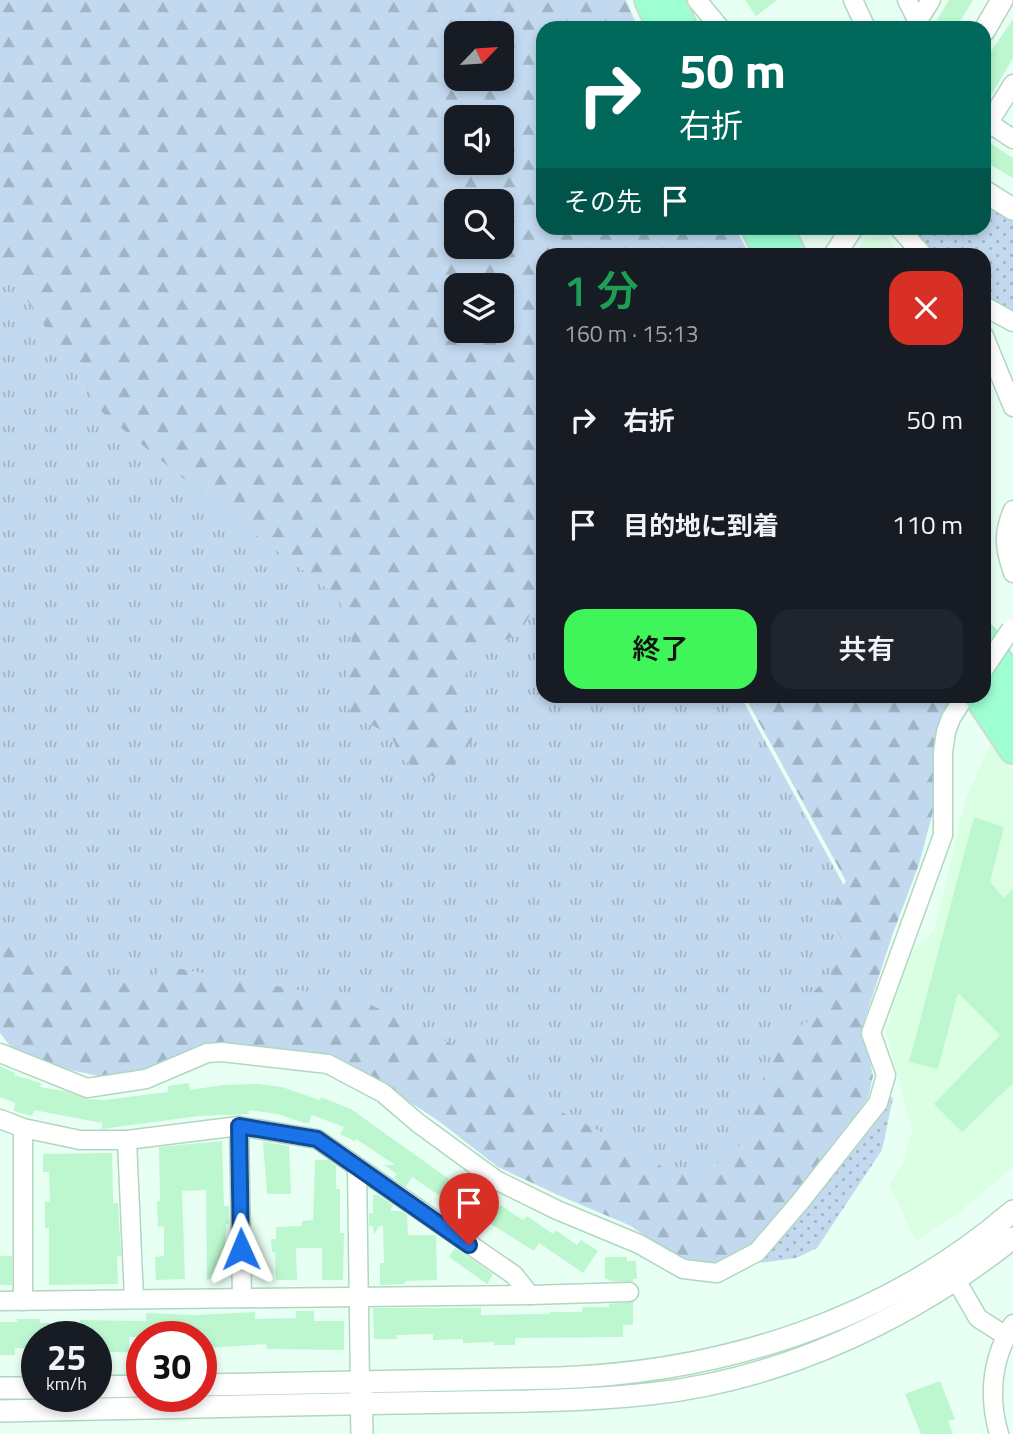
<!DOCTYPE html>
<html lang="ja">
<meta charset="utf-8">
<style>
:root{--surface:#171b24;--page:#20242c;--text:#f1f3f6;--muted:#9ea1a6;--accent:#40f559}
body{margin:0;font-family:"Titillium Web","Noto Sans JP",sans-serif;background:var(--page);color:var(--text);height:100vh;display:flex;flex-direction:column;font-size:26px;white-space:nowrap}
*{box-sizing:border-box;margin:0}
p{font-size:23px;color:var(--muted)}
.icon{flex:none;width:38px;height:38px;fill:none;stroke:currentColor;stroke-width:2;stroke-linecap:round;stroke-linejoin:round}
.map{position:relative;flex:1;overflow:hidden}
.details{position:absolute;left:536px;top:248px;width:455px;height:455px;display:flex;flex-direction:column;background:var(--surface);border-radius:21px;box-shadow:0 4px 10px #0003}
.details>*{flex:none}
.guide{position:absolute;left:536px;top:21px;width:455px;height:214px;border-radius:21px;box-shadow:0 4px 10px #0003;background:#00695c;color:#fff;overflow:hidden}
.needle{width:46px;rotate:65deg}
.controls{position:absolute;left:444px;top:21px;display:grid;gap:14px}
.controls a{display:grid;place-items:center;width:70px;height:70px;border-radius:14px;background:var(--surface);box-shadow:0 4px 10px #0003;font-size:35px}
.speed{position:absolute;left:21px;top:1321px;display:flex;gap:14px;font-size:35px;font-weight:700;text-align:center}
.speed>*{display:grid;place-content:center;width:91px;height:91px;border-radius:50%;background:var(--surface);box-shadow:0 4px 10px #0003;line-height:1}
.speed small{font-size:18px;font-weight:400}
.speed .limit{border:10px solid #d22;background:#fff;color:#111}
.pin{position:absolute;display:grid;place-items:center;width:60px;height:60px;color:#fff;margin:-72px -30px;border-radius:50% 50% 50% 0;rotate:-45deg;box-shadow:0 0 7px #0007}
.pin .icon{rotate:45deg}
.me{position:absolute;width:77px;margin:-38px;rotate:359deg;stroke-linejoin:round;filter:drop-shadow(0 0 5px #0008)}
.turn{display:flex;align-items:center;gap:24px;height:147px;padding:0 28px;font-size:32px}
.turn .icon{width:91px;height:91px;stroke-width:2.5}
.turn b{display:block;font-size:49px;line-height:60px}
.then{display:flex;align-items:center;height:66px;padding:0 28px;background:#0003;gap:14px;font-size:26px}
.round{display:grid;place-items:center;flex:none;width:74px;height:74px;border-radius:21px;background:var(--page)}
.headline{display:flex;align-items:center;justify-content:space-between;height:119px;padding:0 28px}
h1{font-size:42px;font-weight:600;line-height:52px;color:#1e9e55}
.button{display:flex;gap:14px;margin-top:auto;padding:14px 28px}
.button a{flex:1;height:80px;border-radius:21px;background:var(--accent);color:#111;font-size:28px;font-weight:600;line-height:80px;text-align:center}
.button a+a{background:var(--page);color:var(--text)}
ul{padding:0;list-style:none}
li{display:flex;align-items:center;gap:21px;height:105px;padding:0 28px}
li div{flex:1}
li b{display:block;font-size:26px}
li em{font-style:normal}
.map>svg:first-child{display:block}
</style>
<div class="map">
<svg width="1013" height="1434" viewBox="0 0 1013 1434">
<defs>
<pattern id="grass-tufts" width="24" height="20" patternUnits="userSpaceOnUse" patternTransform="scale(1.75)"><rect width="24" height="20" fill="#c3d9ef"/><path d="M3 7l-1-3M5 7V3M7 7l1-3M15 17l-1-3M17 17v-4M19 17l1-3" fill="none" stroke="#a0b5c4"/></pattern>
<pattern id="forest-firs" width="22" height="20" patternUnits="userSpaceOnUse" patternTransform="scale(1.75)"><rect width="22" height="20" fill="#c3d9ef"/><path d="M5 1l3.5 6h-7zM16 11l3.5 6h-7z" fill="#a0b5c4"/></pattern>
<pattern id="park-dots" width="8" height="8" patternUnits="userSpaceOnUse" patternTransform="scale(1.75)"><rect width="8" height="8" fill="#c3d9ef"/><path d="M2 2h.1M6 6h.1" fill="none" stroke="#a0b5c4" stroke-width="1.8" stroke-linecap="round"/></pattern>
</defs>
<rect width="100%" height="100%" fill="#e8fff4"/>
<g fill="#dbffe3">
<polygon points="885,235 901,255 854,255 866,238"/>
<polygon points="991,742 1013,770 1013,1168 952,1218 916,1242 889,1184 903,1163 912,1131 886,1031 907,959 935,929 965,801"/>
</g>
<polygon fill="url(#grass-tufts)" points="0,188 542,501 542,696 741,697 884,959 724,1227 395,1040 49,973 0,932"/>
<g fill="url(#forest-firs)" fill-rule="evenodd">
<path d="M0 0H626L638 28H542V228H735L750 255 542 256V595L518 635 468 654 462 705 482 725 443 782 401 759 391 735 350 714 346 685 352 636 338 597 221 509 103 413 0 260ZM457 33H502V79H457ZM457 117H502V163H457ZM457 201H502V247H457ZM457 285H502V331H457Z"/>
<polygon points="745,697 954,697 939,728 934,808 919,864 892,936 863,1025 873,1076 868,1098 811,1178 753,1247 717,1266 681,1262 631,1226 558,1195 498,1167 440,1122 375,1079 333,1055 208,1044 154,1071 112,1079 43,1064 13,1050 0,1033 0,919 44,959 143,988 164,966 365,1002 489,1062 565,1114 638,1150 672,1174 714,1166 750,1137 750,1108 781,1038 813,1018 814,991 829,977 845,945 828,914 846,881"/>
</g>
<g fill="url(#park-dots)">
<polygon points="984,192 1013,210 1013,317 984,301 984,256 925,255 899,228 984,228"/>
<polygon points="883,1093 893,1098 882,1150 817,1248 796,1258 761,1263 770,1244"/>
</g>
<g fill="#bcf7cf">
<polygon points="745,0 777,0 756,16"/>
<polygon points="949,0 973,0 956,28 950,28 937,20"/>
<polygon points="1013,19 1013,58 984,107 984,62"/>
<polygon points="990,143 1013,158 1013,178 984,161 984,153"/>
<polygon points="974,817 1004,827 990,882 1004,898 1013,888 1013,1083 962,1132 934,1104 1000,1035 958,993 938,1069 909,1062"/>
<polygon points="0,1066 15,1073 14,1075 41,1083 40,1087 64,1091 88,1099 104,1100 168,1092 168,1086 189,1083 190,1090 223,1085 258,1084 282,1087 320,1100 321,1097 351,1109 453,1182 455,1180 498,1209 500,1205 523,1220 527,1216 553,1234 556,1230 577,1245 581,1240 598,1251 583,1273 539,1243 534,1251 486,1221 484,1225 460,1208 456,1213 440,1202 443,1198 412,1177 406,1187 394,1178 397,1174 384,1165 395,1165 356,1139 355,1141 340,1134 344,1127 312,1115 309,1123 304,1123 278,1114 249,1110 249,1114 199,1116 102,1129 102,1123 34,1110 32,1116 14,1111 15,1103 0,1097"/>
<polygon points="222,1141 224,1206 229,1206 229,1224 226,1224 224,1279 207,1279 206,1190 182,1191 185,1279 156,1280 155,1257 164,1256 164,1226 158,1227 157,1201 160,1201 159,1147"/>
<polygon points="263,1142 289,1146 291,1194 267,1194"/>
<polygon points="112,1153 113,1203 118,1203 121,1256 117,1256 118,1284 49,1285 49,1228 45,1228 45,1202 50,1202 49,1172 43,1172 43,1154"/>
<polygon points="315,1160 328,1160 336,1166 336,1189 340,1189 340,1233 344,1233 343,1280 322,1280 322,1248 296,1248 297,1280 276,1280 275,1252 272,1252 271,1239 276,1239 276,1227 302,1226 302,1221 313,1220"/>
<polygon points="373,1195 378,1195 393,1205 390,1211 401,1211 407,1215 408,1235 436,1235 437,1280 405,1281 405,1284 380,1285 380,1263 384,1263 383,1226 379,1226 374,1235 373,1226 369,1226 369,1213 373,1213"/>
<polygon points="455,1248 493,1274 487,1284 449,1257"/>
<rect x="0" y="1256" width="12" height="29"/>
<polygon points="605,1257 627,1257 627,1261 636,1261 637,1279 633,1279 633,1282 609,1281 609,1279 605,1279"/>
<polygon points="633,1302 633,1325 623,1325 623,1337 515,1338 515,1345 494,1345 494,1342 463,1343 463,1339 433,1340 433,1334 396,1335 397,1339 374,1339 373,1308 481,1308 481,1315 550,1314 550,1312 582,1312 582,1307 609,1307 609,1304"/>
<polygon points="296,1311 314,1311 314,1321 344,1321 344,1350 267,1349 266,1344 205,1348 205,1337 129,1337 129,1352 96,1352 96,1337 37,1337 37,1348 15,1348 15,1355 0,1355 0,1322 17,1322 17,1319 40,1319 40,1323 80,1323 80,1320 146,1321 146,1313 195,1315 255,1312 255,1319 296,1318"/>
<polygon points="940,1381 955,1419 948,1421 953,1434 921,1434 905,1394"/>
</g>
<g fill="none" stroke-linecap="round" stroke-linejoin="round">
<defs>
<g id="minor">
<polyline points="697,0 720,28"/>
<polyline points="853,0 866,28"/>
<polyline points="907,0 917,20"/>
<polyline points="913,28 931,0"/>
<polyline points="989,123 1013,139"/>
<polyline points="984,130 1013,84"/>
<polyline points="899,228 924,256"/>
<polyline points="984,306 1013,322"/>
<polyline points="984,336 1013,407"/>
<path d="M1013 510C1002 535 1005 549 1013 573"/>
<polyline points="0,1053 87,1088 146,1079 207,1053 222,1052 328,1064 383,1093 418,1123 496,1180 557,1210 639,1244 683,1269 717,1273 757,1252 800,1202 878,1103 886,1075 871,1033 943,835 943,752 946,732 951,718 965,696"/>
<polyline points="0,1119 23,1128 80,1140 127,1140 239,1126 317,1139 514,1275 530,1295"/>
<polyline points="239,1126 242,1298"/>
<polyline points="127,1140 134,1299"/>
<polyline points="357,1168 360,1384"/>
<polyline points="956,1280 978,1318 1006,1336"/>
<polyline points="0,1301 530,1295 629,1292"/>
<polyline points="23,1301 23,1128"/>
<path d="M999 1434C988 1396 992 1358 1013 1324"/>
</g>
<g id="tertiary">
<polyline points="984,31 1002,0"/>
<polyline points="984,191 1013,209"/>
<polyline points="834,256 852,228"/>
<path d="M201 1385 558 1378C723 1372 886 1321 1013 1211"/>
<polyline points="96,1387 142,1386"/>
<polyline points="0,1388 37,1388"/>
<polyline points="361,1391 362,1434"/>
<path d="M0 1411C132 1408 264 1406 396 1403 480 1401 565 1403 649 1394 782 1380 909 1320 1013 1238"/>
</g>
<g id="primary">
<polyline points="648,0 661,28"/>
<polyline points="671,0 684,28"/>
<polyline points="755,228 768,256"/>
<polyline points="780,228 793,256"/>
<polyline points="984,638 1013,681"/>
<polyline points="984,674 1013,717"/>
<polyline points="977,696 1013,750"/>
</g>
</defs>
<use href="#minor" stroke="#b1d7bf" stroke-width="21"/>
<use href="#tertiary" stroke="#b1d7bf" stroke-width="24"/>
<use href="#primary" stroke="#ccdbd0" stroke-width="30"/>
<use href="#minor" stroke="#fff" stroke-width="18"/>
<use href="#tertiary" stroke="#fff" stroke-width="21"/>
<use href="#primary" stroke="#9effd3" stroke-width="26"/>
<defs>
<polyline id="minor-bridge" points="984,669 1011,629"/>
</defs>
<use href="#minor-bridge" stroke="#b1d7bf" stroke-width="21" stroke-linecap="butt"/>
<use href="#minor-bridge" stroke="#fff" stroke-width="18"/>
</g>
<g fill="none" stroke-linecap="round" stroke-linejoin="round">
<defs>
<polyline id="route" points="241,1249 239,1126 317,1139 469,1245"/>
</defs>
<use href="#route" stroke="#114b97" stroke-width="18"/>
<use href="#route" stroke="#1a73e8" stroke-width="12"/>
</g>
</svg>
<div class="controls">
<a><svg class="needle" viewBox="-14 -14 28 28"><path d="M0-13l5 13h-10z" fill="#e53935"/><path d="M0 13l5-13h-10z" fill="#9ea1a6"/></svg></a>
<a><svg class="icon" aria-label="sound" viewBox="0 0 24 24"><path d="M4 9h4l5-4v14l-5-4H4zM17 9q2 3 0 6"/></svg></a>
<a><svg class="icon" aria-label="search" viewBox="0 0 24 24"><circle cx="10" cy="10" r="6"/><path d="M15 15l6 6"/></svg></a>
<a><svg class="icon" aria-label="layers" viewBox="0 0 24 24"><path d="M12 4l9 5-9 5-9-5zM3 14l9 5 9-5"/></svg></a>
</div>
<div class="speed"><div>25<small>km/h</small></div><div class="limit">30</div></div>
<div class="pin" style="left:469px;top:1245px;background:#d93025"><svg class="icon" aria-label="arrive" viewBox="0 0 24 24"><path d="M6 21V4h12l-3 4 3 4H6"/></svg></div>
<svg class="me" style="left:241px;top:1249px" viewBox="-20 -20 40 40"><path d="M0-17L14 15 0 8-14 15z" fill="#1a73e8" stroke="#fff" stroke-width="4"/></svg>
<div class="guide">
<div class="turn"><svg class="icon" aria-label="right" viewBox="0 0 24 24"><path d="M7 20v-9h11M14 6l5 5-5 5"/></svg><div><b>50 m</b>右折</div></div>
<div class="then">その先<svg class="icon" aria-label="arrive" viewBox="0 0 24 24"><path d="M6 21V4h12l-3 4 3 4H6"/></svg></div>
</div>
<section class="details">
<div class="headline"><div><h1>1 分</h1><p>160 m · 15:13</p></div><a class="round" style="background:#d93025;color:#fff"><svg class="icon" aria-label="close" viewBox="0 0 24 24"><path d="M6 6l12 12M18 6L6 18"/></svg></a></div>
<ul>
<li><svg class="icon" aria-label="right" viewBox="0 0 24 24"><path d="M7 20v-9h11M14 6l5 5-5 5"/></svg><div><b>右折</b></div><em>50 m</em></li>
<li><svg class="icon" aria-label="arrive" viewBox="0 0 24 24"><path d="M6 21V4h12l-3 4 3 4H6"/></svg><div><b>目的地に到着</b></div><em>110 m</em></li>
</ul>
<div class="button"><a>終了</a><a>共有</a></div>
</section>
</div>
